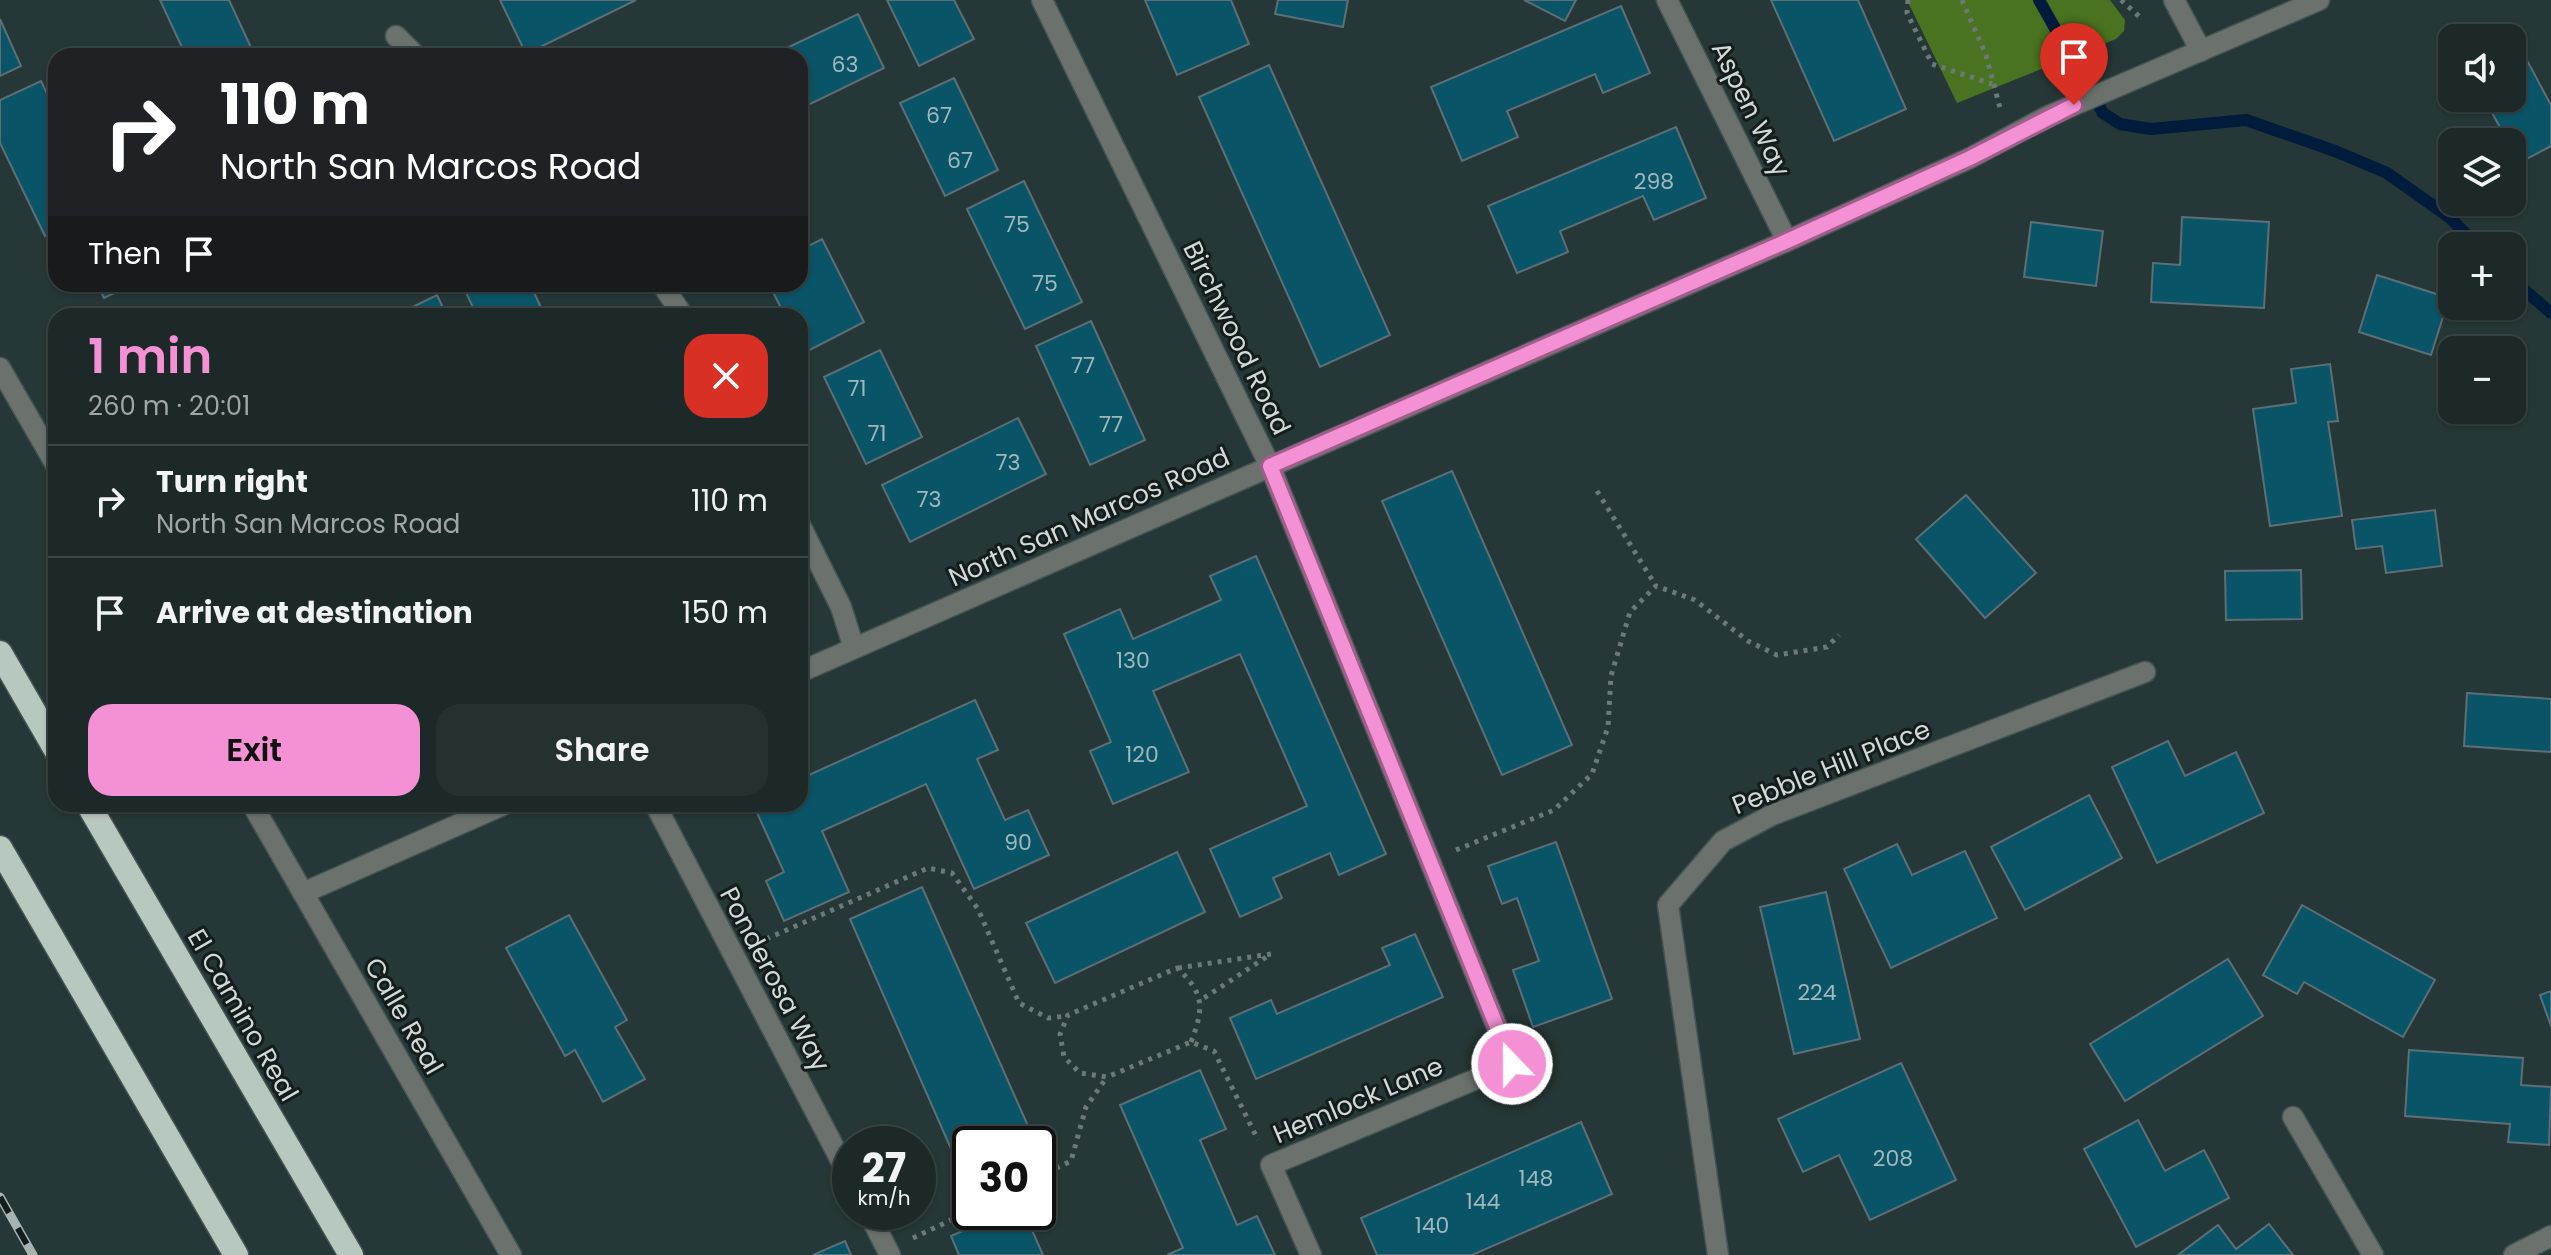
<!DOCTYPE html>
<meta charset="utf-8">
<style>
:root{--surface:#1c2928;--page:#253130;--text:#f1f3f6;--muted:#a0a6a8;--line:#3a4545;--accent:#f491d4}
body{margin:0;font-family:Poppins,sans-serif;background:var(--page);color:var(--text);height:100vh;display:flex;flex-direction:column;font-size:30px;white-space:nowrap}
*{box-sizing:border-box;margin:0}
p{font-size:26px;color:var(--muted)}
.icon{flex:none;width:44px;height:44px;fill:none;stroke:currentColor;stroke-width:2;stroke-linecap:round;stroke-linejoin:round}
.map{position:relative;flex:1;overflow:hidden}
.side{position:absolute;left:48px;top:308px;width:760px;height:504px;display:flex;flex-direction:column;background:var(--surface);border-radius:24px;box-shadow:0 2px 6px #0004,0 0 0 2px var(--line)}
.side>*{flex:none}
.guide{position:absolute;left:48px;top:48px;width:760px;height:244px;border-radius:24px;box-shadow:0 2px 6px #0004,0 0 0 2px var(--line);background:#202124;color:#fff;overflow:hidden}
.tools{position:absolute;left:2438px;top:24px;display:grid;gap:16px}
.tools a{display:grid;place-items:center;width:88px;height:88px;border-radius:16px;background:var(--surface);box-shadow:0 2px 6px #0004,0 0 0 2px var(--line);font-size:40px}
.speed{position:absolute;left:832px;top:1126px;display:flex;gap:16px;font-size:40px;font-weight:700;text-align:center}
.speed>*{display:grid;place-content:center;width:104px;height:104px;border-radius:50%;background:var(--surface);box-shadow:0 2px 6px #0004,0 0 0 2px var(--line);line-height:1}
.speed small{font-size:20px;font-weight:400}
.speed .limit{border:4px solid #111;border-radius:12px;background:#fff;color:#111}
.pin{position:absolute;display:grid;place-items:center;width:68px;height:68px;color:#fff;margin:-82px -34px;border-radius:50% 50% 50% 0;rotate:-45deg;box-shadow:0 0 8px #0007}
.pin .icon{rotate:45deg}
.me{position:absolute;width:88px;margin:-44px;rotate:338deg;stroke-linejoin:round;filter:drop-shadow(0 0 6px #0008)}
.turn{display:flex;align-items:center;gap:28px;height:168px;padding:0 40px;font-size:36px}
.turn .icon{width:104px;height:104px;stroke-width:2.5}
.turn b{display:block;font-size:56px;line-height:68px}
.then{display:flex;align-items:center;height:76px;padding:0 40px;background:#0003;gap:16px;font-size:30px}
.round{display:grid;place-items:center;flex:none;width:84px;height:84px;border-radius:24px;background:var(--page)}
.head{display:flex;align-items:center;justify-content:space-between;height:136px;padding:0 40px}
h1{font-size:48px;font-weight:600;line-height:60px;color:var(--accent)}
.button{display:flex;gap:16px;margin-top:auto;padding:16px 40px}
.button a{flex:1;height:92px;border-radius:24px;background:var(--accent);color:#111;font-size:32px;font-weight:600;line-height:92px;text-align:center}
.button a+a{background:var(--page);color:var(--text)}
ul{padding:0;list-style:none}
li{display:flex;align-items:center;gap:24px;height:112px;padding:0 40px;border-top:2px solid var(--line)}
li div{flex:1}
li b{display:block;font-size:30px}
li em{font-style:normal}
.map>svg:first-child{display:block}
</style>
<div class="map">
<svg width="2551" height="1255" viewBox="0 0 2551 1255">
<rect width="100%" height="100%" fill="#253736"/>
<polygon fill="#497320" points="1907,0 2110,0 2125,20 2124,31 2116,39 1957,103"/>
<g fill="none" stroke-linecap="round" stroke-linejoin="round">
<g stroke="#001c3c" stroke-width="12">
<polyline points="2039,0 2103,113 2120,124 2151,129 2246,120 2335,151 2387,173 2449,217 2478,246"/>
<polyline points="2512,279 2551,313"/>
</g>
</g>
<g fill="#0a5467" stroke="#5d6f76" stroke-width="2">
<polygon points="160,0 229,0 255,56 186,56"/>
<polygon points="500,0 636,0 526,54"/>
<polygon points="887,0 954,0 974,39 919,66"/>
<polygon points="1145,0 1231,0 1249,44 1177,75"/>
<polygon points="1278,0 1348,0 1343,27 1275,14"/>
<polygon points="1524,0 1576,0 1565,21"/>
<polygon points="1771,0 1858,0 1906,109 1834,141"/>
<polygon points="1621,6 1650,73 1603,93 1595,74 1507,111 1518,137 1462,161 1431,87"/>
<polygon points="858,14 884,68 800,109 800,56 770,56"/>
<polygon points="0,19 21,66 0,76"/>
<polygon points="2515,38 2551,105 2551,146 2519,163 2512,150 2512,142 2508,142 2484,98 2512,98 2512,40"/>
<polygon points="1269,65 1390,335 1320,367 1199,97"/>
<polygon points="954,78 998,170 945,196 900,103"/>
<polygon points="41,81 56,112 56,230 45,236 0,143 0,100"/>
<polygon points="1676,127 1706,198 1654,220 1643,196 1560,231 1568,252 1517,273 1488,206"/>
<polygon points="1024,181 1082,302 1025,329 967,209"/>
<polygon points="2182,217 2269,222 2264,308 2151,302 2153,263 2180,265"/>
<polygon points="2031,222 2103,231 2096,286 2024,277"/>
<polygon points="822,239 864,322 804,353 800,345 800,316 785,316 769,284 800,284 800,250"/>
<polygon points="2377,275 2449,298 2431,355 2359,332"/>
<polygon points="97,284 133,284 104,298"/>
<polygon points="462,284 530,284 545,316 477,316"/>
<polygon points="437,295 447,316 394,316"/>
<polygon points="1091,321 1145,440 1090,465 1036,346"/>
<polygon points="880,350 922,437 866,464 824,377"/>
<polygon points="2330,364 2338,421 2328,422 2342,516 2270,526 2253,409 2296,403 2291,369"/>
<polygon points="1018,418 1046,474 910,542 882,485"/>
<polygon points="1452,471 1572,745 1502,775 1382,501"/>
<polygon points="1966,495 2036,573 1985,618 1916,539"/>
<polygon points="2435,510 2442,566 2386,573 2382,546 2356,549 2352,520"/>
<polygon points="1256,556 1386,854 1339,875 1330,853 1273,878 1282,898 1240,917 1210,849 1307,806 1240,654 1153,691 1189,772 1113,804 1090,751 1111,742 1064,634 1120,609 1133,639 1221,600 1210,576"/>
<polygon points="2301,570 2302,619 2226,620 2225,571"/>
<polygon points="2467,693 2551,699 2551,752 2464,746"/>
<polygon points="975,700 998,750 977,759 1005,820 1028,810 1049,855 974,889 926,784 822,831 849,892 784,921 766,881 784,872 753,804 800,804 800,779"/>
<polygon points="2168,741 2185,776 2236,752 2264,813 2157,863 2112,767"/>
<polygon points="2089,795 2122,858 2025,910 1991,847"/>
<polygon points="1556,842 1612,999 1533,1027 1513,970 1539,961 1517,898 1502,904 1488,866"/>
<polygon points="1897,844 1912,875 1965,851 1997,918 1891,968 1844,869"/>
<polygon points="1177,852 1205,912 1055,983 1026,923"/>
<polygon points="922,887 1036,1144 970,1144 970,1192 850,919"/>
<polygon points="1826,892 1860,1039 1794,1054 1760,907"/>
<polygon points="2302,905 2435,980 2403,1037 2304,982 2297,994 2263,975"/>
<polygon points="569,915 627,1020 615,1027 645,1079 603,1102 575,1050 565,1056 506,948"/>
<polygon points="1415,934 1443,997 1256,1079 1230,1018 1271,1000 1277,1014 1390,965 1382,948"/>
<polygon points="2228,959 2263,1016 2125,1101 2090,1044"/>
<polygon points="2551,991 2551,1026 2540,995"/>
<polygon points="2409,1050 2523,1058 2521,1085 2551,1087 2549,1145 2508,1142 2510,1124 2405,1116"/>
<polygon points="1901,1063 1956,1180 1870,1220 1839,1155 1803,1172 1778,1119"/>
<polygon points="1200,1070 1226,1129 1200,1140 1237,1225 1257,1216 1275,1255 1167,1255 1183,1248 1120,1105"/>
<polygon points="2138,1120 2165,1171 2204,1150 2229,1198 2136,1247 2084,1149"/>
<polygon points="1581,1122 1612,1194 1472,1255 1377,1255 1361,1218"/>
<polygon points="1005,1212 1024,1212 1043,1255 959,1255 951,1236"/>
<polygon points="2269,1224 2293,1255 2178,1255 2218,1225 2236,1249"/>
<polygon points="845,1241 851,1255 813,1255"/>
</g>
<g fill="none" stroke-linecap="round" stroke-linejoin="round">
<defs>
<g id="minor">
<polyline points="1042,0 1270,466 1512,1064 1271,1165 1311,1255"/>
<polyline points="1667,0 1787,241"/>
<polyline points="2174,0 2201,51"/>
<polyline points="396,36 416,56"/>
<polyline points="662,284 683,316"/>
<polyline points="0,368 56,465"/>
<polyline points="800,525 841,607 854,648"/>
<polyline points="800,672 1787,241 1970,158 2046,117 2319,0"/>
<polyline points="252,804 511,1255"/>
<polyline points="655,804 850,1178"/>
<polyline points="303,893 505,804"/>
<polyline points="2293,1117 2373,1255"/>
<polyline points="868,1212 890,1255"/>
<polyline points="1718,1255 1668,905 1723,841 1772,815 2145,672"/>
<polyline points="2514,1255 2551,1236"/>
</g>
<g id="highway">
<polyline points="0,653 56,750"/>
<polyline points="88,804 351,1255"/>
<polyline points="0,848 236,1255"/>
</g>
</defs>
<use href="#minor" stroke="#445453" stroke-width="23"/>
<use href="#highway" stroke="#445453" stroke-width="27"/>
<g stroke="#6b7a79" stroke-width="5" stroke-dasharray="4 6" stroke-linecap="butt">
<polyline points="1908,0 1907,13 1932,64 1992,84"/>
<polyline points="1962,0 1986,55 2000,108"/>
<polyline points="2121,0 2142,19"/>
<polyline points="1597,491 1656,586"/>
<polyline points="1456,850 1554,810 1592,774 1608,727 1611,676 1630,612 1656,586 1695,600 1748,641 1777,655 1827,647 1839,635"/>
<polyline points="757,943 928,868 952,873 978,909 1019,1003 1048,1018 1067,1016"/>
<polyline points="1178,968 1271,954 1201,1000"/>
<path d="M1191 1042C1204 1008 1205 994 1177 968L1068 1015 1060 1034 1064 1057 1080 1073 1107 1077 1191 1042 1214 1051 1258 1140"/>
<polyline points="1038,1177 1071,1161 1086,1107 1107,1077"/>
<polyline points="913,1238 970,1211"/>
</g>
<use href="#minor" stroke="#6b726e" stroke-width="20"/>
<use href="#highway" stroke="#b7c8bf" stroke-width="24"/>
<defs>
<polyline id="rail" points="0,1197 33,1255"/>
</defs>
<use href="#rail" stroke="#a6b3b2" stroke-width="9"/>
<use href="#rail" stroke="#141d1c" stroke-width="6" stroke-dasharray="18" stroke-linecap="butt"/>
</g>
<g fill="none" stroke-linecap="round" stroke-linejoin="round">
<defs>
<polyline id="route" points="1512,1064 1270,466 1787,241 1970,158 2074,105"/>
</defs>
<use href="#route" stroke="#9f5e8a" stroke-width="20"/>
<use href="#route" stroke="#f491d4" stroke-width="14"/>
</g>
<g text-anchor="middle" stroke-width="6" stroke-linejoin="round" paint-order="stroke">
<g font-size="22" fill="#9eb8bc">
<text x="845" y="72">63</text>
<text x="939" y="123">67</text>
<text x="960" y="168">67</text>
<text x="1654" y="189">298</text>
<text x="1017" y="232">75</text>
<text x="1045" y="291">75</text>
<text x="1083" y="373">77</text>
<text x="857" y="396">71</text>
<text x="1111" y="432">77</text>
<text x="877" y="441">71</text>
<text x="1008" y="470">73</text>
<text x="929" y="507">73</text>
<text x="1133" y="668">130</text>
<text x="1142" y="762">120</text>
<text x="1018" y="850">90</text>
<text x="1817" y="1000">224</text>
<text x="1893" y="1166">208</text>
<text x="1536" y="1186">148</text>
<text x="1483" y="1209">144</text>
<text x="1432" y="1233">140</text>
</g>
<g font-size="26" fill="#cfdad9" stroke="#141d1c">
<text transform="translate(1751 109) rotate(64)" y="9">Aspen Way</text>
<text transform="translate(1237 338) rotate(64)" y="9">Birchwood Road</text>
<text transform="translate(1089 517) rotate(-24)" y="9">North San Marcos Road</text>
<text transform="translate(1831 767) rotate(-22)" y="9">Pebble Hill Place</text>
<text transform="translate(775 979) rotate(62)" y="9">Ponderosa Way</text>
<text transform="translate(243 1015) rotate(60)" y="9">El Camino Real</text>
<text transform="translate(404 1016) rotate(60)" y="9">Calle Real</text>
<text transform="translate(1358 1100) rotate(-23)" y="9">Hemlock Lane</text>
</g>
</g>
</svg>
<div class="tools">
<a><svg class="icon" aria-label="sound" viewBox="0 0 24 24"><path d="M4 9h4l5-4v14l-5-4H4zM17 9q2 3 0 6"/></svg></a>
<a><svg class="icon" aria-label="layers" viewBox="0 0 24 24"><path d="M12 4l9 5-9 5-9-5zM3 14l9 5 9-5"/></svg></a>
<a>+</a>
<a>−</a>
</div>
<div class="speed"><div>27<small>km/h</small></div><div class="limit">30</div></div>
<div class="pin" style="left:2074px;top:105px;background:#d93025"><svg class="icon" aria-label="arrive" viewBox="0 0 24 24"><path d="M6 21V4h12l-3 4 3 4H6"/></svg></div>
<svg class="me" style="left:1512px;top:1064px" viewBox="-20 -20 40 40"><circle r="17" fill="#f491d4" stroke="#fff" stroke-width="3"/><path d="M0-11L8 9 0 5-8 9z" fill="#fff"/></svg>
<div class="guide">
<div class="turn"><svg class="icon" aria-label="right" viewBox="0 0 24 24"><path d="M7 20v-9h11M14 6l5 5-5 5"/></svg><div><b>110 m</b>North San Marcos Road</div></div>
<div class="then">Then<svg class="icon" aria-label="arrive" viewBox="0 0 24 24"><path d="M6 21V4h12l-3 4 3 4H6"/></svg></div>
</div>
<section class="side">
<div class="head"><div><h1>1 min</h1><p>260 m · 20:01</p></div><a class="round" style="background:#d93025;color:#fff"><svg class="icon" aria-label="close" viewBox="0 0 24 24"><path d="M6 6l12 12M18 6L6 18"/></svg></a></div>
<ul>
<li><svg class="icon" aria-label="right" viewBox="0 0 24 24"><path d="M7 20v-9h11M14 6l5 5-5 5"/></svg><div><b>Turn right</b><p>North San Marcos Road</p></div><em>110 m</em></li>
<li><svg class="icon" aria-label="arrive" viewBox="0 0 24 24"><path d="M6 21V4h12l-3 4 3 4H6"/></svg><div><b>Arrive at destination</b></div><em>150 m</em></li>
</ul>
<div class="button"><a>Exit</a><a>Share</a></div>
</section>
</div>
